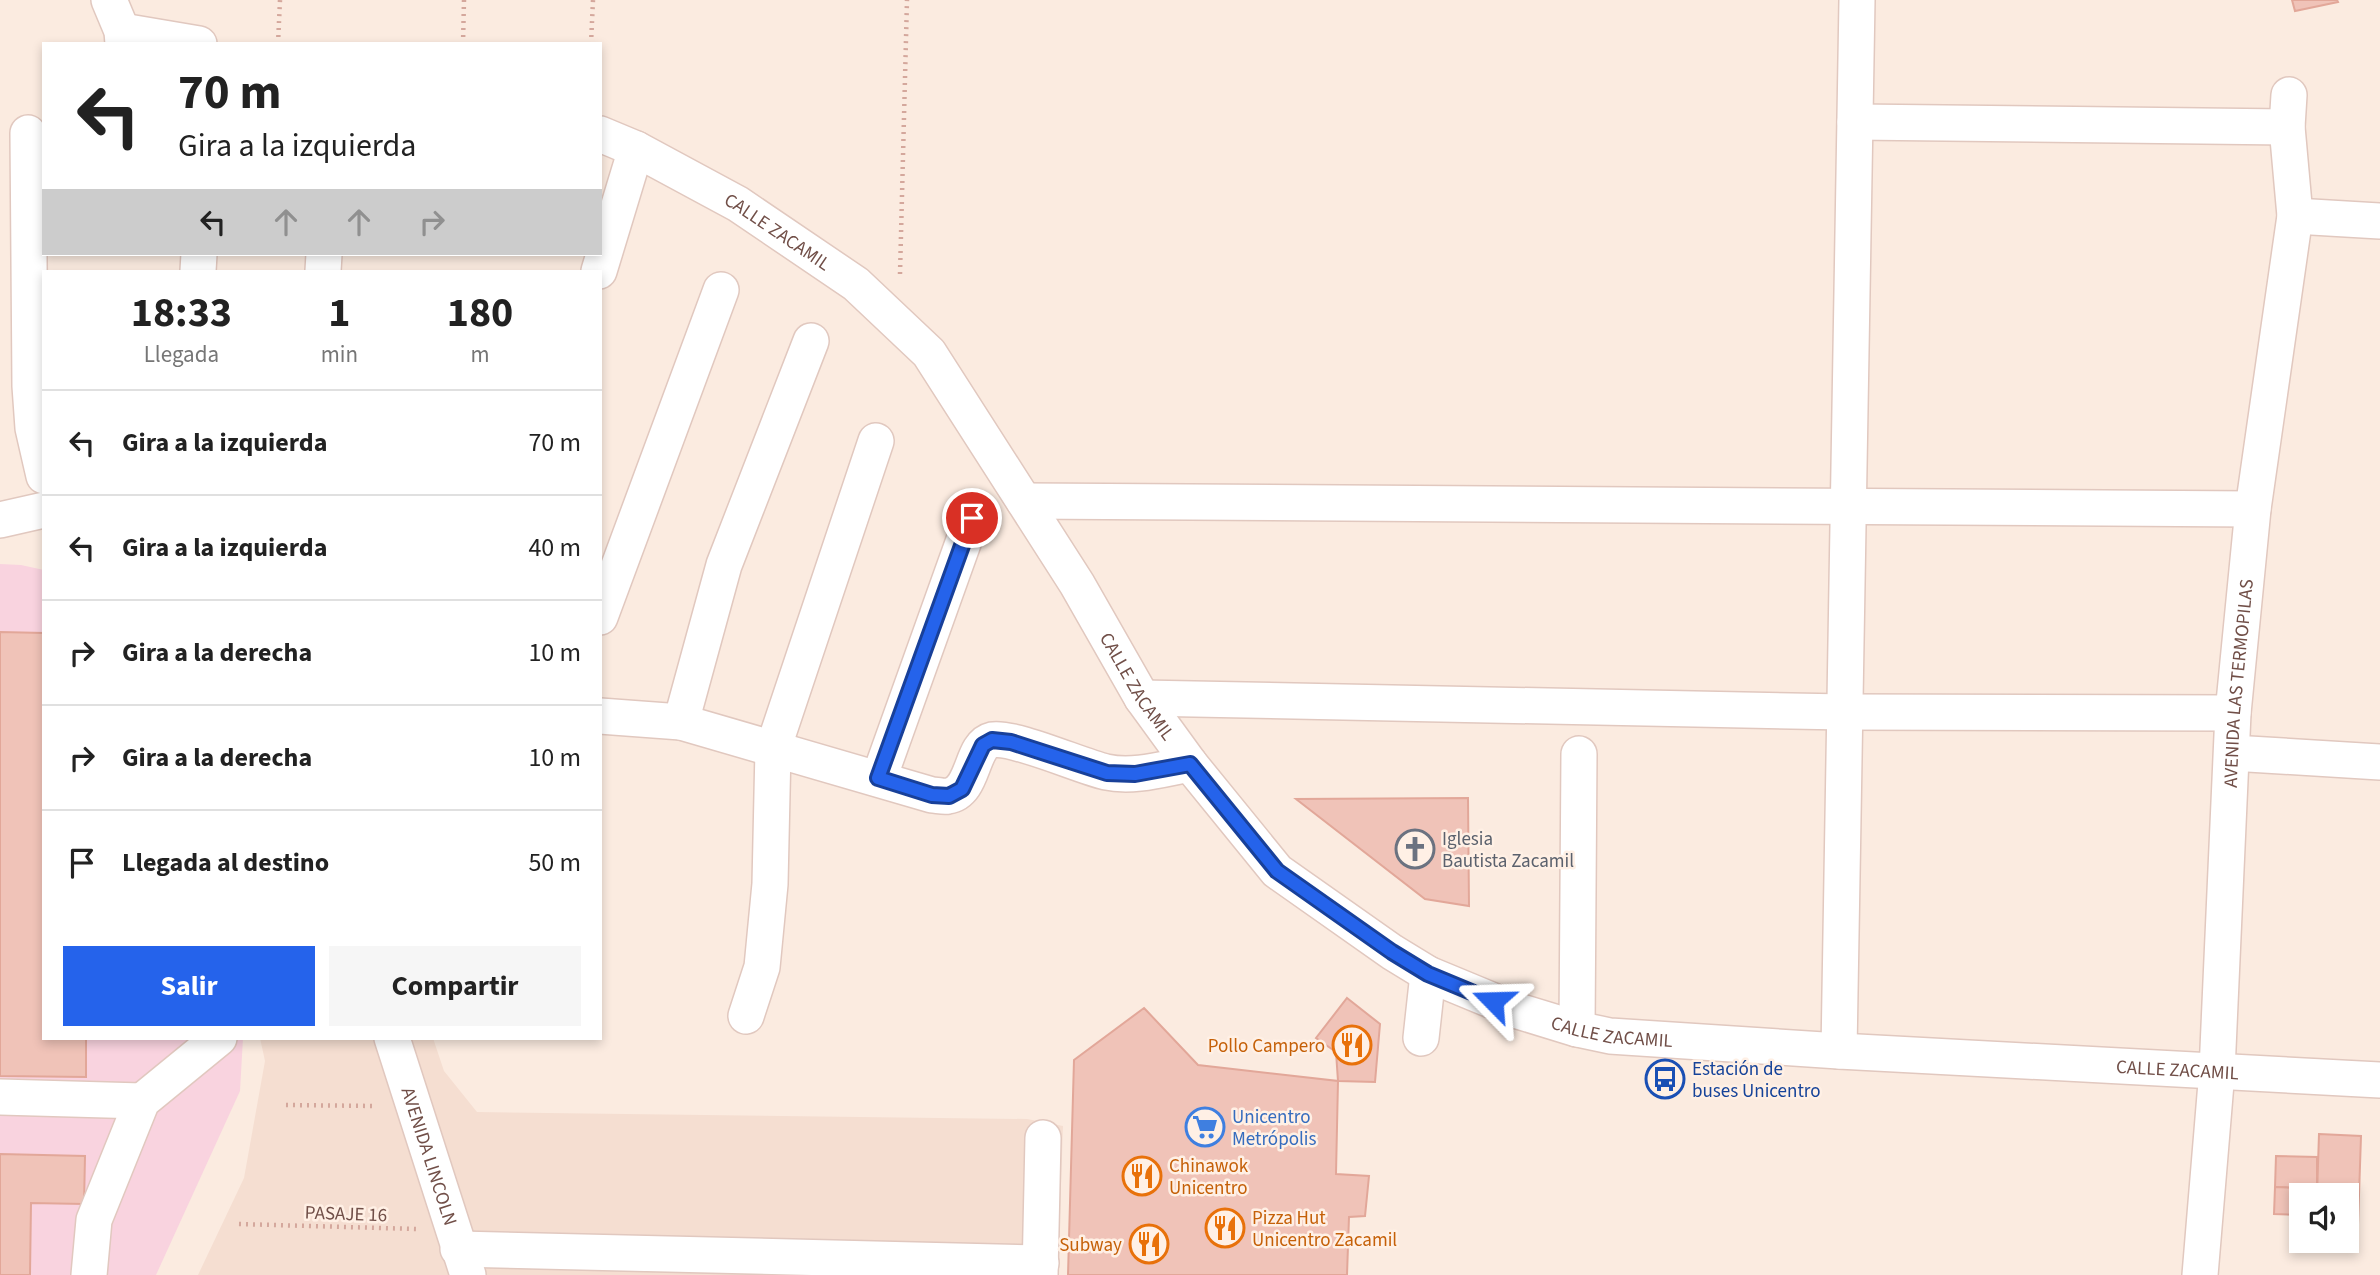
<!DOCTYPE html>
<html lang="es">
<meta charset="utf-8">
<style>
:root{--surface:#fff;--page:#f6f6f6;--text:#222;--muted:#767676;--line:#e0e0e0;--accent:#2563eb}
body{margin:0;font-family:"Source Sans 3",sans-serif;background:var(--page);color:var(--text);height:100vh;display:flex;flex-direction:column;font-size:26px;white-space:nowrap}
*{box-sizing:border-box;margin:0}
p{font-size:23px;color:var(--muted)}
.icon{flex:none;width:38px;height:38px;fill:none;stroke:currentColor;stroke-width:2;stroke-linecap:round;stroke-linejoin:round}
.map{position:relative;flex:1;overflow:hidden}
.details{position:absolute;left:42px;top:270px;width:560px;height:770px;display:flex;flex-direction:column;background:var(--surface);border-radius:0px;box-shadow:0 4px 10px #0003}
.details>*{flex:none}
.top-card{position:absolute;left:42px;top:42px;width:560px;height:214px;border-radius:0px;box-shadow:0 4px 10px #0003;background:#fff;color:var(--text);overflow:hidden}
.controls{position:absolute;left:2289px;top:1183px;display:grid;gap:14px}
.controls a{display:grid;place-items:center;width:70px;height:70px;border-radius:0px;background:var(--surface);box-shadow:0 4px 10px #0003;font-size:35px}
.pin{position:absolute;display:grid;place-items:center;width:60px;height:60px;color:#fff;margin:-30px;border:4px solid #fff;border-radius:50%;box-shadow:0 2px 7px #0007}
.me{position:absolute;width:77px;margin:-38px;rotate:292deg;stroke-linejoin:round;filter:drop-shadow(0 0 5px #0008)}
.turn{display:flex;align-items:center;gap:24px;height:147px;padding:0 21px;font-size:32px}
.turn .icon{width:91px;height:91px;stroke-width:2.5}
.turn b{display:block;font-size:49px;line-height:60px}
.lanes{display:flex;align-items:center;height:66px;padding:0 21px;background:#0003;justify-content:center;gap:35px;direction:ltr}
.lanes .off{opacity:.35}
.eta{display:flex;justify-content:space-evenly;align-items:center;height:119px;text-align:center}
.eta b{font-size:42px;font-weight:700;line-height:49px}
.primary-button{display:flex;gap:14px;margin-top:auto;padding:14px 21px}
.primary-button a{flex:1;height:80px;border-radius:0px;background:var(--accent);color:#fff;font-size:28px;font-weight:700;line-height:80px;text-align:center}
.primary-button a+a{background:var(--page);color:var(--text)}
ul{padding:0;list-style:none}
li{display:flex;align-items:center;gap:21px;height:105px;padding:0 21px;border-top:2px solid var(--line)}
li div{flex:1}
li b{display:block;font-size:26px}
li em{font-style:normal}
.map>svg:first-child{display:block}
</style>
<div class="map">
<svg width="2380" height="1275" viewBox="0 0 2380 1275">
<rect width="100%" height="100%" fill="#fbebe0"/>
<polygon fill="#f5ded1" points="260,1038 433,1038 444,1071 477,1112 1027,1119 1063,1126 1058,1275 198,1275 244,1178 265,1061"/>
<polygon fill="#f9d3df" points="0,564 21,565 44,570 44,1038 243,1038 240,1091 156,1275 0,1275"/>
<g fill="#f0c3b8" stroke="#e2a799" stroke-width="2">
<polygon points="2292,0 2337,0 2338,2 2295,11"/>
<polygon points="0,632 44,633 44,1038 86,1038 86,1077 0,1076"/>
<polygon points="1468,798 1469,906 1425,899 1296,799"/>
<polygon points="1347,998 1380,1024 1375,1082 1338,1081 1336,1052 1316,1038"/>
<polygon points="1144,1008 1198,1065 1338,1081 1336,1174 1369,1176 1365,1216 1349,1217 1347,1275 1068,1275 1074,1060"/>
<polygon points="2319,1134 2361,1136 2358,1225 2347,1224 2347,1195 2317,1195"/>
<polygon points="0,1154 85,1156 84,1204 31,1203 30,1275 0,1275"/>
<polygon points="2276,1156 2317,1157 2317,1189 2275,1187"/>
<polygon points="2275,1187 2317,1189 2317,1195 2301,1195 2301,1215 2274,1214"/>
</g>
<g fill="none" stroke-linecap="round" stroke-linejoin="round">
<defs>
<g id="minor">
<polyline points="109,0 122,31 123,44"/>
<polyline points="122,31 199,44"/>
<polyline points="1855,122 2287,127"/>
<polyline points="28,133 30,386 33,428 44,476"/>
<path id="s1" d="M600 134 636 149 738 204 856 284 929 353 1077 584 1142 698 1190 764 1277 871 1392 952 1428 974 1515 1010 1577 1029 1610 1036 1839 1051 2380 1080"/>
<polyline points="2295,216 2380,221"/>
<polyline points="198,271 199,254"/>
<polyline points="323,271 324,254"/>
<polyline points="599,271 636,149"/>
<polyline points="1024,501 2253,509"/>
<polyline points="0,520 44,510"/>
<polyline points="600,617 721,290"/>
<polyline points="1142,698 1845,712 2233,713"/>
<path d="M600 716 681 722 932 795C937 795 943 797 948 796 975 792 970 745 992 740 1014 736 1080 766 1106 772 1133 778 1163 769 1190 764"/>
<polyline points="681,722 724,565 811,341"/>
<polyline points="2232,753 2380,762"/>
<polyline points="879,778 972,518"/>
<polyline points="746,1016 762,967 770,884 773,749 876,441"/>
<polyline points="1577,1029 1579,754"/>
<path id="s2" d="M392 1038 468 1275"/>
<polyline points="1421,1038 1428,974"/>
<polyline points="1839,1051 1857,0"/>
<polyline points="0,1097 142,1101"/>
<polyline points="458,1249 1041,1263"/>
<polyline points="89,1275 94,1220 142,1101 219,1038"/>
<polyline points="1040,1275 1043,1138"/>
<path id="s3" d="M2200 1275 2217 1071 2233 713 2253 509 2295 216 2287 127 2289 95"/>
</g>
</defs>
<use href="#minor" stroke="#e1c8bf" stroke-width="38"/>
<g stroke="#d4a79c" stroke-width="4.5" stroke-dasharray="2 5" stroke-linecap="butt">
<polyline points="278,44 280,0"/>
<polyline points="463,44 464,0"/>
<polyline points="591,44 593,0"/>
<polyline points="900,274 907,0"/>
<polyline points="286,1105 376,1106"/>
<polyline points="239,1224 417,1229"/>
</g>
<use href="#minor" stroke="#fff" stroke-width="35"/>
</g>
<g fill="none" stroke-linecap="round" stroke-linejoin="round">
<defs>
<polyline id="route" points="972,518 878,778 932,795 949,796 962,789 983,745 992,740 1011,742 1107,773 1135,774 1190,764 1277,871 1392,952 1428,974 1493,1001"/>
</defs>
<use href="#route" stroke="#184099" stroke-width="18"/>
<use href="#route" stroke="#2563eb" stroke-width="12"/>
</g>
<defs>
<symbol id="church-ring" viewBox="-11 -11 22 22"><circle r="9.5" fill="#fff0e5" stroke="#6b7280" stroke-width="1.5"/><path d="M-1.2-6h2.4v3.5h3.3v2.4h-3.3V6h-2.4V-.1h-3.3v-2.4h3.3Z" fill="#6b7280"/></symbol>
<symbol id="restaurant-ring" viewBox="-11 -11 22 22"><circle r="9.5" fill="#fff0e5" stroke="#e8710a" stroke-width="1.5"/><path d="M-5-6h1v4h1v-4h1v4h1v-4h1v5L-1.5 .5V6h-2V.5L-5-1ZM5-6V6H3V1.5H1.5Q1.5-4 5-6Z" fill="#e8710a"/></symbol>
<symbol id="bus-ring" viewBox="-11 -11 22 22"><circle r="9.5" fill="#fff0e5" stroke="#1a4fb4" stroke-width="1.5"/><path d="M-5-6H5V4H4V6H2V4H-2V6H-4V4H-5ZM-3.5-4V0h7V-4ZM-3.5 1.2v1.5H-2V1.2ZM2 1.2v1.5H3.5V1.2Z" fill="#1a4fb4"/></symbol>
<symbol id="supermarket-ring" viewBox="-11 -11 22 22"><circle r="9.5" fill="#fff0e5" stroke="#3f7fe0" stroke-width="1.5"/><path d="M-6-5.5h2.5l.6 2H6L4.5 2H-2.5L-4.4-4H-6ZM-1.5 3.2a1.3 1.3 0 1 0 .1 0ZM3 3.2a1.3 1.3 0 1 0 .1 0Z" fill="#3f7fe0"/></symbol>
</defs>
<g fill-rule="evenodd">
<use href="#church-ring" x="1393" y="827" width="44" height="44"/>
<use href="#restaurant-ring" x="1330" y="1023" width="44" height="44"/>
<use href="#bus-ring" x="1643" y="1057" width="44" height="44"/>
<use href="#supermarket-ring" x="1183" y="1105" width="44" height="44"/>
<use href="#restaurant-ring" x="1120" y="1154" width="44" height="44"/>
<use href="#restaurant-ring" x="1203" y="1206" width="44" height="44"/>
<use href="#restaurant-ring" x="1127" y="1222" width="44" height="44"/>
</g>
<g text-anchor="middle" stroke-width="5" stroke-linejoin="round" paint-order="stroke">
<g font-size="19" fill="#714f48" stroke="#fff0e5">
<text dy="7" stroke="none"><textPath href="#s1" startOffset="203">CALLE ZACAMIL</textPath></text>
<text dy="7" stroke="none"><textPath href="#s3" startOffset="593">AVENIDA LAS TERMOPILAS</textPath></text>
<text dy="7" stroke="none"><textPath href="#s1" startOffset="791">CALLE ZACAMIL</textPath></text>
<text dy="7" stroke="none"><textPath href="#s1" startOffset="1400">CALLE ZACAMIL</textPath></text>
<text dy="7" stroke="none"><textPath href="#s1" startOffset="1967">CALLE ZACAMIL</textPath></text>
<text dy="7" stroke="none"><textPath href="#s2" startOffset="124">AVENIDA LINCOLN</textPath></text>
<text transform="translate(346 1213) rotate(2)" y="7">PASAJE 16</text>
</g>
<g font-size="19" fill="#5b616d" stroke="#fff0e5" text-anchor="start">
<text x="1442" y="845">Iglesia<tspan x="1442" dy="22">Bautista Zacamil</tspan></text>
</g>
<g font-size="19" fill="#c56008" stroke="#fff0e5" text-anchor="end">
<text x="1325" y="1052">Pollo Campero</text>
<text x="1169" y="1172" text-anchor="start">Chinawok<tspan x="1169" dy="22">Unicentro</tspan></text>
<text x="1252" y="1224" text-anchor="start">Pizza Hut<tspan x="1252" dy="22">Unicentro Zacamil</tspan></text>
<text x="1122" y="1251">Subway</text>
</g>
<g font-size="19" fill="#164399" stroke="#fff0e5" text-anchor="start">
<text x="1692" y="1075">Estación de<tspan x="1692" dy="22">buses Unicentro</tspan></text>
</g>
<g font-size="19" fill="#366cbe" stroke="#fff0e5" text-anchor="start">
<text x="1232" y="1123">Unicentro<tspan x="1232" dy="22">Metrópolis</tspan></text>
</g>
</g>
</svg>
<div class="controls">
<a><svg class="icon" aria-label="sound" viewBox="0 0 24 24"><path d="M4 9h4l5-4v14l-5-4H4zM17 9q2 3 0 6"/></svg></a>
</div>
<div class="pin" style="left:972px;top:518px;background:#d93025"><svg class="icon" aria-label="arrive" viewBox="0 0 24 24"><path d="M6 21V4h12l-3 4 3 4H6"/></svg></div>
<svg class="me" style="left:1493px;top:1001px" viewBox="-20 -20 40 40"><path d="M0-17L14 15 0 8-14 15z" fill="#2563eb" stroke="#fff" stroke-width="4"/></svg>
<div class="top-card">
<div class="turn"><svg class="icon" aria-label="left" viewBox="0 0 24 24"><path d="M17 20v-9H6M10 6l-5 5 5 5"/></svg><div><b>70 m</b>Gira a la izquierda</div></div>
<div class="lanes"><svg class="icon" aria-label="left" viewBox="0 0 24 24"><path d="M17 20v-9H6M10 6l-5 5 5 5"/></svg><svg class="icon off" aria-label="ahead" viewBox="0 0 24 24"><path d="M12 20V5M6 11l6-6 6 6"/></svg><svg class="icon off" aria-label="ahead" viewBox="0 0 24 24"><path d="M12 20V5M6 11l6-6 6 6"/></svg><svg class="icon off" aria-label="right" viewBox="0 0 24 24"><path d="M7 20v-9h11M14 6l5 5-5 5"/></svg></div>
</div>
<section class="details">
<div class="eta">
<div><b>18:33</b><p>Llegada</p></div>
<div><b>1</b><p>min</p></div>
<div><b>180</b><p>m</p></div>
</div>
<ul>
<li><svg class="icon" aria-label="left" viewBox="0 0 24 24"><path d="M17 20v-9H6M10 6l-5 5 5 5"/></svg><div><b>Gira a la izquierda</b></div><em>70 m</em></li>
<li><svg class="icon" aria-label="left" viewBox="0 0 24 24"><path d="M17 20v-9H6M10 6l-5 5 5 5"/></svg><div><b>Gira a la izquierda</b></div><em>40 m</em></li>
<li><svg class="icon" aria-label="right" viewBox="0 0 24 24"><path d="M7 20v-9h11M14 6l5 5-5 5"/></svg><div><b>Gira a la derecha</b></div><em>10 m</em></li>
<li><svg class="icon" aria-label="right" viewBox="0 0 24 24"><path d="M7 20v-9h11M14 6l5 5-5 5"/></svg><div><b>Gira a la derecha</b></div><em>10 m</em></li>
<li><svg class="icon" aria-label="arrive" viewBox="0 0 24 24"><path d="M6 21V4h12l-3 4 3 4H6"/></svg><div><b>Llegada al destino</b></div><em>50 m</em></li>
</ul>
<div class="primary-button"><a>Salir</a><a>Compartir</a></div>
</section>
</div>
